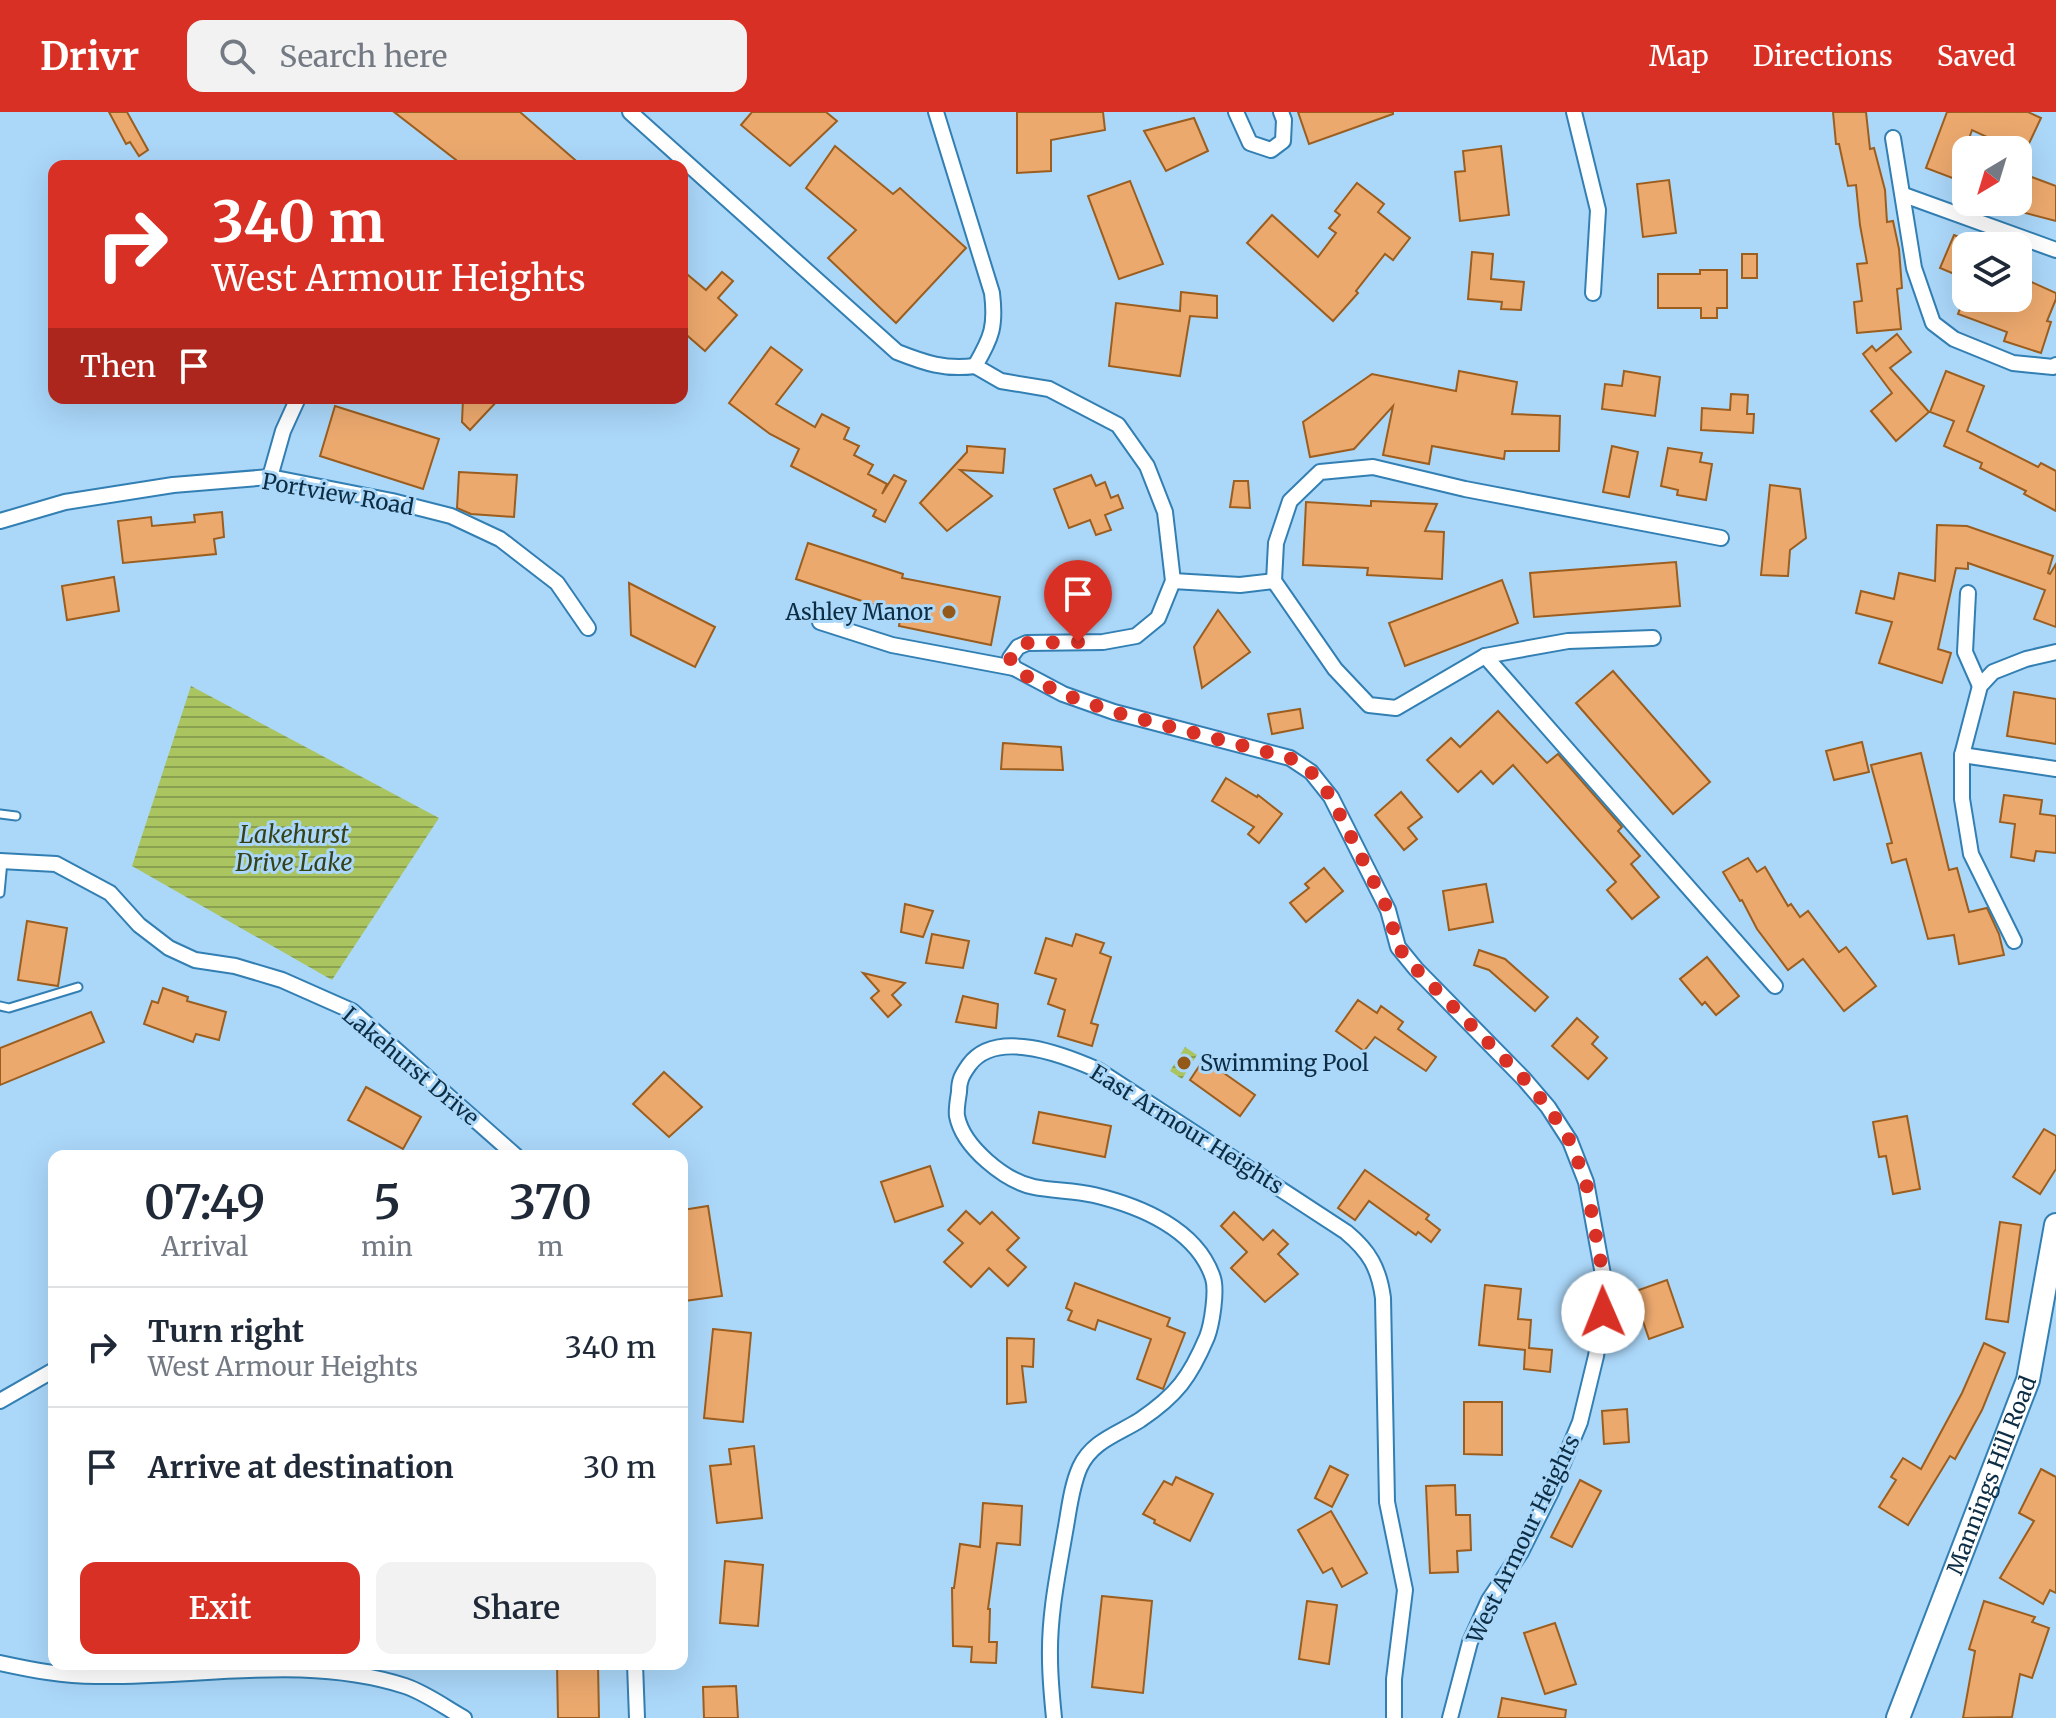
<!DOCTYPE html>
<style>
:root{--surface:#fff;--page:#f2f2f3;--text:#1f2937;--muted:#747a83;--line:#e0e1e3;--accent:#d93025}
body{margin:0;font-family:Merriweather,serif;background:var(--page);color:var(--text);height:100vh;display:flex;flex-direction:column;font-size:30px;white-space:nowrap}
*{box-sizing:border-box;margin:0}
p{font-size:26px;color:var(--muted)}
.icon{flex:none;width:44px;height:44px;fill:none;stroke:currentColor;stroke-width:2;stroke-linecap:round;stroke-linejoin:round}
.map{position:relative;flex:1;overflow:hidden}
.side{position:absolute;left:48px;top:1038px;width:640px;height:520px;display:flex;flex-direction:column;background:var(--surface);border-radius:16px;box-shadow:0 8px 32px #0002}
.side>*{flex:none}
.guide{position:absolute;left:48px;top:48px;width:640px;height:244px;border-radius:16px;box-shadow:0 8px 32px #0002;background:#d93025;color:#fff;overflow:hidden}
.needle{width:52px;rotate:218deg}
.tools{position:absolute;left:1952px;top:24px;display:grid;gap:16px}
.tools a{display:grid;place-items:center;width:80px;height:80px;border-radius:16px;background:var(--surface);box-shadow:0 8px 32px #0002;font-size:40px}
.pin{position:absolute;display:grid;place-items:center;width:68px;height:68px;color:#fff;margin:-82px -34px;border-radius:50% 50% 50% 0;rotate:-45deg;box-shadow:0 0 8px #0007}
.pin .icon{rotate:45deg}
.me{position:absolute;width:88px;margin:-44px;rotate:359deg;stroke-linejoin:round;filter:drop-shadow(0 0 6px #0008)}
.turn{display:flex;align-items:center;gap:28px;height:168px;padding:0 32px;font-size:36px}
.turn .icon{width:104px;height:104px;stroke-width:2.5}
.turn b{display:block;font-size:56px;line-height:68px}
.then{display:flex;align-items:center;height:76px;padding:0 32px;background:#0003;gap:16px;font-size:30px}
.eta{display:flex;justify-content:space-evenly;align-items:center;height:136px;text-align:center}
.eta b{font-size:48px;font-weight:600;line-height:56px}
.button{display:flex;gap:16px;margin-top:auto;padding:16px 32px}
.button a{flex:1;height:92px;border-radius:16px;background:var(--accent);color:#fff;font-size:32px;font-weight:600;line-height:92px;text-align:center}
.button a+a{background:var(--page);color:var(--text)}
ul{padding:0;list-style:none}
li{display:flex;align-items:center;gap:24px;height:120px;padding:0 32px;border-top:2px solid var(--line)}
li div{flex:1}
li b{display:block;font-size:30px}
li em{font-style:normal}
header{display:flex;align-items:center;gap:48px;box-sizing:border-box;height:112px;padding:0 40px;background:var(--accent);color:#fff}
header strong{font-size:38px}
nav{display:flex;gap:44px;margin-inline-start:auto;font-size:28px}
.search{width:560px;height:72px;background:var(--page);display:flex;align-items:center;gap:20px;box-sizing:border-box;padding:0 28px;border-radius:16px;color:var(--muted);font-size:30px}
.map>svg:first-child{display:block}
</style>
<header>
<strong>Drivr</strong>
<div class="search"><svg class="icon" aria-label="search" viewBox="0 0 24 24"><circle cx="10" cy="10" r="6"/><path d="M15 15l6 6"/></svg>Search here</div>
<nav><a>Map</a><a>Directions</a><a>Saved</a></nav>
</header>
<div class="map">
<svg width="2056" height="1606" viewBox="0 0 2056 1606">
<defs>
<pattern id="water-rules" width="6" height="5" patternUnits="userSpaceOnUse" patternTransform="scale(2)"><rect width="6" height="5" fill="#aac55f"/><path d="M0 2.5h6" fill="none" stroke="#89a050"/></pattern>
</defs>
<rect width="100%" height="100%" fill="#abd7f9"/>
<g fill="url(#water-rules)">
<polygon points="191,574 439,706 332,868 132,754"/>
<polygon points="1185,935 1197,943 1182,967 1170,959"/>
</g>
<g fill="#eca96e" stroke="#9b5e1f" stroke-width="2">
<polygon points="109,0 127,0 148,38 139,44 130,30 126,32"/>
<polygon points="394,0 520,0 582,54 451,54 456,48"/>
<polygon points="752,0 826,0 837,9 790,54 741,13"/>
<polygon points="1017,0 1103,0 1105,18 1051,28 1051,59 1017,61"/>
<polygon points="1298,0 1393,0 1393,2 1309,32"/>
<polygon points="1833,0 1866,0 1870,37 1874,36 1885,78 1887,110 1893,109 1899,137 1902,176 1897,177 1901,217 1857,221 1854,190 1862,189 1857,152 1867,151 1860,113 1856,73 1848,74 1839,32 1836,32"/>
<polygon points="1947,0 2028,0 2041,6 2024,42 1972,18 1955,67 1926,56"/>
<polygon points="1194,6 1208,39 1166,59 1144,19"/>
<polygon points="835,34 893,82 900,76 966,136 896,211 828,146 856,118 806,76"/>
<polygon points="1501,34 1509,103 1460,109 1455,60 1465,59 1463,39"/>
<polygon points="2018,60 2056,74 2056,109 2018,99"/>
<polygon points="1669,68 1676,121 1643,125 1637,72"/>
<polygon points="1130,69 1163,152 1119,167 1088,84"/>
<polygon points="1357,71 1384,92 1378,100 1410,126 1393,148 1385,142 1356,179 1358,181 1333,209 1247,131 1272,103 1318,145 1336,121 1329,116 1340,103 1335,99"/>
<polygon points="1954,123 1966,128 1966,167 1940,156"/>
<polygon points="1472,140 1493,142 1491,167 1524,170 1521,198 1501,197 1502,190 1468,187"/>
<rect x="1742" y="142" width="15" height="24"/>
<polygon points="682,158 706,178 722,160 733,169 718,186 737,203 705,239 682,219"/>
<polygon points="1700,158 1727,158 1727,196 1717,196 1717,206 1701,206 1701,196 1658,196 1658,162 1700,162"/>
<polygon points="2018,164 2056,181 2056,187 2047,209 2051,210 2041,241 2004,229 2007,220 1958,202 1964,186 2018,186"/>
<polygon points="1181,180 1217,184 1217,206 1190,204 1180,264 1109,254 1116,191 1180,199"/>
<polygon points="1897,222 1911,240 1890,256 1929,300 1896,329 1871,299 1892,281 1863,242 1872,234 1876,239"/>
<polygon points="771,235 802,258 776,292 815,315 822,302 849,316 844,327 859,334 854,343 873,353 868,362 887,372 882,382 894,363 906,369 885,410 873,404 876,398 791,354 799,337 770,322 729,291"/>
<polygon points="1459,259 1517,270 1512,302 1560,304 1559,339 1505,339 1504,347 1432,334 1429,352 1383,343 1393,294 1354,337 1310,345 1303,310 1372,262 1456,279"/>
<polygon points="1624,259 1660,265 1655,304 1602,297 1605,272 1622,274"/>
<polygon points="1946,259 1984,274 1967,319 2038,355 2041,351 2056,359 2056,399 2024,382 2026,379 1980,356 1982,351 1944,334 1954,309 1930,300"/>
<polygon points="1731,282 1748,283 1747,302 1754,302 1753,321 1701,318 1702,296 1730,298"/>
<polygon points="463,286 500,286 470,318 462,310"/>
<polygon points="335,294 439,327 423,377 320,344"/>
<polygon points="967,334 1005,337 1003,361 960,358 992,384 947,419 920,391 967,340"/>
<polygon points="1612,334 1638,340 1629,385 1603,380"/>
<polygon points="1668,336 1702,341 1700,350 1712,352 1706,388 1677,383 1678,378 1661,374"/>
<polygon points="459,360 517,363 514,405 471,402 457,396"/>
<polygon points="1091,363 1096,374 1105,370 1111,386 1118,383 1123,396 1105,403 1111,418 1096,423 1090,408 1069,416 1054,377"/>
<polygon points="1234,369 1248,369 1250,396 1230,395"/>
<polygon points="1770,373 1800,377 1806,426 1790,438 1788,464 1761,463"/>
<polygon points="1371,389 1437,392 1425,419 1444,420 1442,467 1367,463 1368,456 1303,453 1306,390 1371,394"/>
<polygon points="222,400 224,425 214,427 216,442 123,451 118,409 151,405 152,414 195,410 194,403"/>
<polygon points="1937,413 1967,414 2053,444 2048,461 2050,462 2056,452 2056,515 2034,507 2045,478 1968,451 1968,457 1956,456 1938,537 1951,541 1942,571 1879,551 1892,510 1856,501 1861,479 1894,487 1899,461 1935,469"/>
<polygon points="808,431 903,462 902,466 1000,485 991,533 899,514 901,502 796,467"/>
<polygon points="1676,450 1680,494 1534,505 1530,461"/>
<polygon points="114,465 119,499 67,508 62,474"/>
<polygon points="1502,468 1518,511 1405,554 1389,511"/>
<polygon points="629,471 715,515 695,555 631,523"/>
<polygon points="1218,498 1250,540 1202,576 1194,535"/>
<polygon points="1613,559 1710,670 1673,702 1576,591"/>
<polygon points="2014,580 2056,587 2056,632 2007,624"/>
<polygon points="1300,597 1303,616 1272,622 1268,602"/>
<polygon points="1498,599 1547,651 1558,642 1622,715 1618,719 1640,744 1631,752 1659,785 1632,807 1607,778 1616,770 1513,653 1493,672 1481,659 1458,680 1427,648 1451,626 1460,635"/>
<polygon points="1862,630 1869,660 1834,668 1826,639"/>
<polygon points="1003,631 1061,635 1063,658 1001,657"/>
<polygon points="1921,641 1949,758 1957,756 1969,800 1987,796 1999,822 2004,843 1959,852 1954,823 1928,827 1906,747 1892,751 1887,732 1892,731 1871,653"/>
<polygon points="1226,666 1257,685 1258,683 1282,702 1259,731 1248,722 1254,715 1212,689"/>
<polygon points="1401,680 1422,705 1408,716 1417,727 1404,738 1375,703"/>
<polygon points="2004,683 2042,688 2040,702 2056,704 2056,741 2036,739 2034,749 2011,745 2015,712 2000,710"/>
<polygon points="1748,746 1757,760 1765,755 1788,794 1791,792 1800,805 1808,799 1839,840 1846,835 1876,874 1844,899 1803,847 1788,858 1757,817 1742,788 1740,789 1723,760"/>
<polygon points="1324,756 1343,779 1306,810 1290,791 1309,776 1305,772"/>
<polygon points="1486,772 1493,810 1449,818 1443,779"/>
<polygon points="905,792 933,799 923,825 901,820"/>
<polygon points="27,809 67,816 58,874 18,868"/>
<polygon points="932,822 969,829 963,856 926,851"/>
<polygon points="1076,822 1104,831 1100,841 1111,845 1091,911 1098,913 1092,934 1058,924 1065,898 1048,892 1056,867 1035,861 1046,826 1072,834"/>
<polygon points="1479,838 1505,847 1548,885 1535,899 1489,858 1474,853"/>
<polygon points="1707,845 1739,884 1716,903 1705,890 1702,893 1680,867"/>
<polygon points="863,861 905,871 892,883 901,893 888,905 871,886 879,879"/>
<polygon points="163,876 188,885 187,889 226,900 219,928 196,922 193,930 144,912 152,889 158,891"/>
<polygon points="963,884 998,892 996,916 956,910"/>
<polygon points="1358,888 1377,901 1381,894 1403,910 1398,917 1436,945 1426,959 1375,925 1364,939 1336,919"/>
<polygon points="91,900 104,930 0,973 0,936"/>
<polygon points="1577,906 1598,925 1592,932 1607,946 1588,967 1552,934"/>
<polygon points="1204,947 1255,983 1240,1004 1190,968"/>
<polygon points="664,960 702,995 669,1025 633,992"/>
<polygon points="366,975 421,1005 403,1037 348,1008"/>
<polygon points="1039,1000 1111,1014 1105,1045 1033,1031"/>
<polygon points="1907,1004 1920,1077 1893,1082 1886,1044 1879,1045 1873,1010"/>
<polygon points="2044,1017 2056,1024 2056,1057 2040,1082 2013,1065"/>
<polygon points="930,1054 943,1094 895,1110 881,1070"/>
<polygon points="1365,1058 1429,1103 1426,1107 1440,1118 1431,1130 1418,1120 1416,1123 1369,1089 1355,1108 1338,1096"/>
<polygon points="708,1094 722,1184 684,1189 682,1098"/>
<polygon points="966,1099 980,1112 992,1100 1019,1126 1007,1138 1026,1155 1008,1174 989,1156 971,1175 944,1150 963,1131 948,1118"/>
<polygon points="1234,1100 1263,1128 1273,1118 1288,1132 1278,1142 1298,1162 1265,1190 1231,1156 1247,1140 1221,1114"/>
<polygon points="2000,1110 2021,1113 2008,1210 1986,1207"/>
<polygon points="1667,1168 1683,1215 1649,1227 1633,1180"/>
<polygon points="1075,1171 1170,1206 1167,1214 1185,1221 1163,1277 1137,1267 1151,1227 1098,1208 1095,1218 1068,1208 1072,1199 1066,1196"/>
<polygon points="1485,1173 1521,1177 1518,1207 1531,1208 1529,1236 1552,1238 1550,1260 1524,1257 1525,1238 1479,1233"/>
<polygon points="713,1217 751,1221 743,1310 704,1306"/>
<polygon points="1007,1226 1034,1227 1033,1255 1022,1254 1026,1290 1007,1292"/>
<polygon points="1984,1231 2005,1241 1982,1298 1955,1347 1950,1344 1908,1413 1879,1395 1896,1368 1891,1365 1903,1346 1921,1357 1962,1281"/>
<polygon points="1464,1290 1502,1290 1502,1343 1464,1342"/>
<polygon points="1627,1297 1629,1330 1604,1332 1602,1299"/>
<polygon points="754,1334 762,1406 717,1411 710,1354 731,1352 729,1337"/>
<polygon points="1330,1354 1348,1363 1332,1395 1315,1386"/>
<polygon points="2041,1357 2056,1365 2056,1481 2050,1478 2043,1492 2000,1466 2034,1409 2019,1401"/>
<polygon points="1176,1365 1213,1382 1190,1429 1154,1411 1155,1408 1143,1402 1164,1369 1172,1373"/>
<polygon points="1580,1368 1601,1379 1572,1435 1551,1425"/>
<polygon points="1455,1373 1456,1403 1470,1403 1471,1438 1457,1439 1458,1460 1430,1461 1426,1374"/>
<polygon points="983,1391 1022,1394 1020,1433 997,1431 988,1497 990,1497 989,1530 997,1530 996,1551 971,1550 972,1535 953,1534 952,1476 954,1476 960,1432 980,1435"/>
<polygon points="1331,1399 1367,1461 1342,1475 1332,1456 1323,1461 1298,1418"/>
<polygon points="725,1449 763,1453 758,1514 720,1511"/>
<polygon points="1102,1484 1152,1489 1143,1581 1092,1575"/>
<polygon points="1307,1489 1337,1493 1329,1552 1299,1547"/>
<polygon points="1984,1489 2035,1505 2032,1510 2049,1516 2032,1566 2020,1562 2012,1605 1963,1606 1975,1539 1969,1537"/>
<polygon points="1555,1511 1576,1572 1545,1582 1524,1521"/>
<polygon points="557,1552 598,1552 599,1606 558,1606"/>
<polygon points="736,1574 738,1606 704,1606 703,1575"/>
<polygon points="1502,1586 1566,1598 1565,1606 1498,1606"/>
</g>
<g fill="none" stroke-linecap="round" stroke-linejoin="round">
<defs>
<g id="lane">
<polyline points="0,702 16,704"/>
<polyline points="0,781 3,749"/>
<polyline points="0,894 9,896 78,875"/>
</g>
<g id="street">
<path d="M630 0 897 240C925 251 945 258 975 254"/>
<path d="M936 0 992 181C996 214 992 225 975 254"/>
<polyline points="1236,0 1250,31 1271,38 1283,29 1284,8 1281,0"/>
<polyline points="1574,0 1598,98 1593,181"/>
<polyline points="1893,26 1914,156 1933,211 1954,227 2013,251 2053,255 2056,253"/>
<polyline points="1904,83 2056,138"/>
<polyline points="975,254 1001,269 1049,277 1118,313 1147,354 1165,400 1173,469 1158,506 1136,524 1103,530 1027,531 1018,535 1010,546 1014,556 1063,582 1114,600 1290,646 1311,660 1331,685 1388,798 1398,835 1416,857 1524,967 1548,995 1570,1029 1586,1070 1606,1179 1596,1244 1580,1310 1551,1380 1521,1440 1489,1488 1470,1530 1450,1606"/>
<polyline points="270,365 283,319 298,286"/>
<polyline points="0,409 65,390 173,373 270,365 392,389 451,404 500,427 557,471 588,516"/>
<polyline points="1173,469 1240,473 1274,469"/>
<polyline points="1274,469 1276,431 1290,389 1320,360 1373,355 1465,377 1721,426"/>
<polyline points="1274,469 1335,557 1369,593 1396,596 1485,544 1568,529 1653,526"/>
<polyline points="1968,481 1965,540 1980,574"/>
<polyline points="820,510 892,533 1014,556"/>
<polyline points="1485,544 1775,874"/>
<polyline points="1962,643 2056,657"/>
<polyline points="0,749 56,752 110,781 139,813 169,836 195,848 235,854 282,868 352,899 516,1044"/>
<polyline points="2014,829 1971,742 1962,687 1962,643 1980,574 1993,560 2026,547 2056,540"/>
<polyline points="0,1289 54,1258"/>
<path d="M0 1551C32 1558 63 1564 96 1564 199 1566 305 1542 405 1574 426 1581 446 1596 464 1606"/>
<polyline points="635,1552 637,1606"/>
<path d="M1054 1606C1052 1586 1050 1566 1050 1546 1049 1503 1058 1461 1065 1420 1069 1399 1071 1375 1080 1355 1092 1329 1118 1322 1140 1308 1177 1283 1190 1265 1207 1225 1212 1212 1217 1179 1213 1166 1197 1117 1140 1094 1094 1083 1074 1078 1053 1079 1034 1075 1005 1069 963 1035 957 1004 956 997 958 987 959 980 959 968 962 963 969 953 996 916 1064 943 1098 958L1346 1120C1369 1139 1379 1156 1383 1186L1387 1390 1405 1478 1394 1567V1606"/>
</g>
<g id="secondary">
<path id="s1" d="M1898 1606 2028 1268 2056 1113"/>
</g>
</defs>
<use href="#lane" stroke="#327fb3" stroke-width="11"/>
<use href="#street" stroke="#327fb3" stroke-width="18"/>
<use href="#secondary" stroke="#327fb3" stroke-width="26"/>
<use href="#lane" stroke="#fff" stroke-width="7"/>
<use href="#street" stroke="#fff" stroke-width="14"/>
<use href="#secondary" stroke="#fff" stroke-width="22"/>
</g>
<g fill="none" stroke-linecap="round" stroke-linejoin="round">
<polyline stroke="#d93025" stroke-width="14" stroke-dasharray="0 25.2" points="1078,530 1027,531 1018,535 1010,546 1014,556 1024,563 1063,582 1114,600 1290,646 1311,660 1331,685 1388,798 1398,835 1416,857 1524,967 1548,995 1570,1029 1586,1070 1606,1179 1603,1200"/>
</g>
<g fill="#945819" stroke="#abd7f9" stroke-width="3">
<circle cx="949" cy="500" r="8"/>
<circle cx="1184" cy="951" r="8"/>
</g>
<g text-anchor="middle" stroke-width="6" stroke-linejoin="round" paint-order="stroke">
<g font-size="22" fill="#0c2d43" stroke="#abd7f9">
<text transform="translate(338 382) rotate(10)" y="8">Portview Road</text>
<text transform="translate(411 954) rotate(40)" y="8">Lakehurst Drive</text>
<text transform="translate(1187 1017) rotate(32)" y="8">East Armour Heights</text>
<text dy="8" stroke="none"><textPath href="#s1" startOffset="260">Mannings Hill Road</textPath></text>
<text transform="translate(1523 1427) rotate(-64)" y="8">West Armour Heights</text>
</g>
<g font-size="22" fill="#0c2d43" stroke="#abd7f9" text-anchor="end">
<text x="933" y="508">Ashley Manor</text>
<text x="1200" y="959" text-anchor="start">Swimming Pool</text>
</g>
<g font-size="24" font-style="italic" fill="#364117" stroke="#abd7f9">
<text x="294" y="731">Lakehurst<tspan x="294" dy="28">Drive Lake</tspan></text>
</g>
</g>
</svg>
<div class="tools">
<a><svg class="needle" viewBox="-14 -14 28 28"><path d="M0-13l5 13h-10z" fill="#e53935"/><path d="M0 13l5-13h-10z" fill="#747a83"/></svg></a>
<a><svg class="icon" aria-label="layers" viewBox="0 0 24 24"><path d="M12 4l9 5-9 5-9-5zM3 14l9 5 9-5"/></svg></a>
</div>
<div class="pin" style="left:1078px;top:530px;background:#d93025"><svg class="icon" aria-label="arrive" viewBox="0 0 24 24"><path d="M6 21V4h12l-3 4 3 4H6"/></svg></div>
<svg class="me" style="left:1603px;top:1200px" viewBox="-20 -20 40 40"><circle r="19" fill="#fff"/><path d="M0-13L10 11 0 6-10 11z" fill="#d93025"/></svg>
<div class="guide">
<div class="turn"><svg class="icon" aria-label="right" viewBox="0 0 24 24"><path d="M7 20v-9h11M14 6l5 5-5 5"/></svg><div><b>340 m</b>West Armour Heights</div></div>
<div class="then">Then<svg class="icon" aria-label="arrive" viewBox="0 0 24 24"><path d="M6 21V4h12l-3 4 3 4H6"/></svg></div>
</div>
<section class="side">
<div class="eta">
<div><b>07:49</b><p>Arrival</p></div>
<div><b>5</b><p>min</p></div>
<div><b>370</b><p>m</p></div>
</div>
<ul>
<li><svg class="icon" aria-label="right" viewBox="0 0 24 24"><path d="M7 20v-9h11M14 6l5 5-5 5"/></svg><div><b>Turn right</b><p>West Armour Heights</p></div><em>340 m</em></li>
<li><svg class="icon" aria-label="arrive" viewBox="0 0 24 24"><path d="M6 21V4h12l-3 4 3 4H6"/></svg><div><b>Arrive at destination</b></div><em>30 m</em></li>
</ul>
<div class="button"><a>Exit</a><a>Share</a></div>
</section>
</div>
